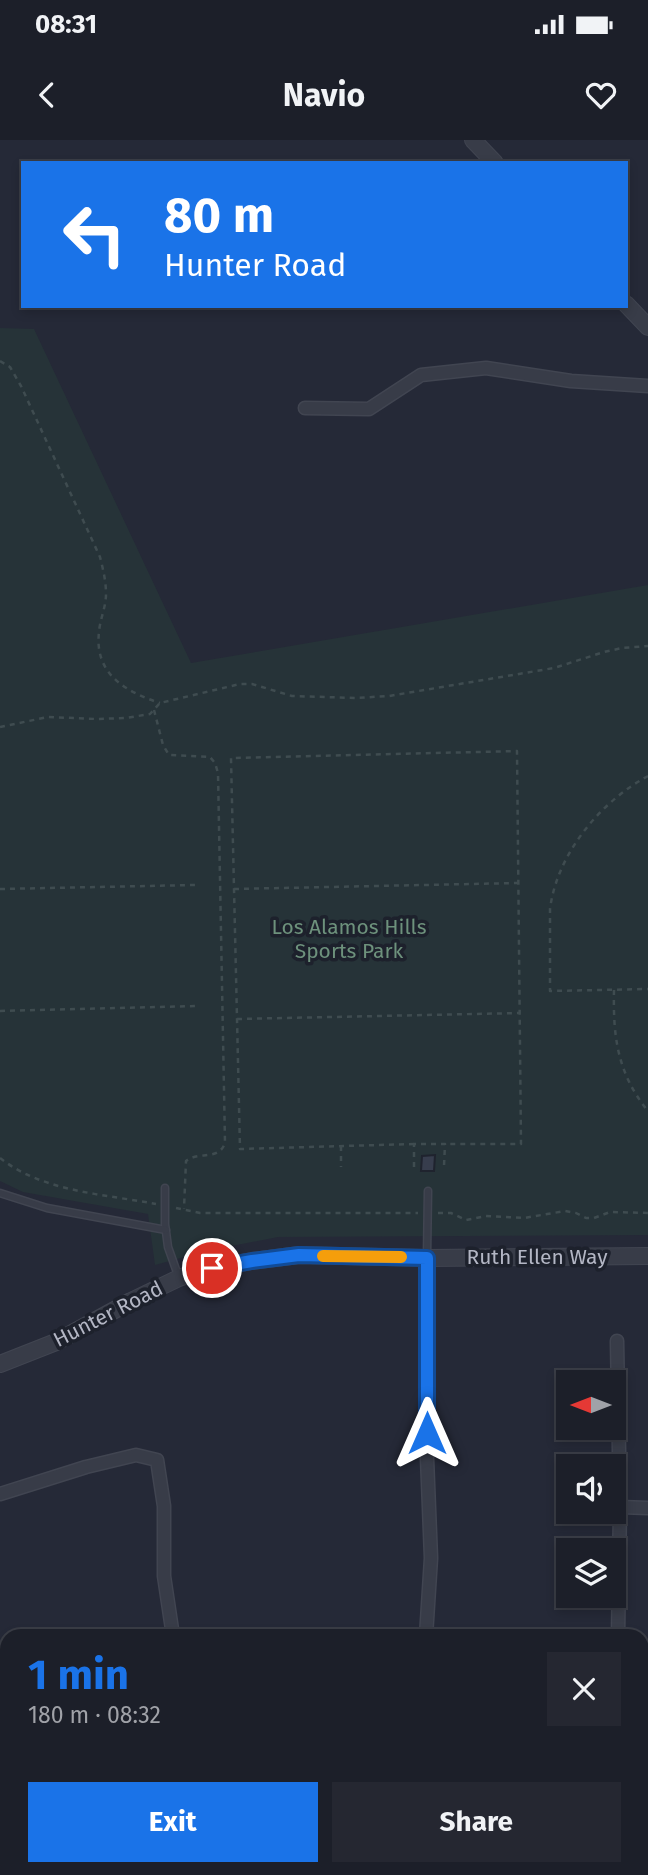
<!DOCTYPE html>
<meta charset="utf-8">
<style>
:root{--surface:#1c1f29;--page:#252731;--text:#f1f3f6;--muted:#a0a2a8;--line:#3a3d46;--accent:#1a73e8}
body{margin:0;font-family:"Fira Sans",sans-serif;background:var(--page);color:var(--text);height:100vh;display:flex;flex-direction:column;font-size:26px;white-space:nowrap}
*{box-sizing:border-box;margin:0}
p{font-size:23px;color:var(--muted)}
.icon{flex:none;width:38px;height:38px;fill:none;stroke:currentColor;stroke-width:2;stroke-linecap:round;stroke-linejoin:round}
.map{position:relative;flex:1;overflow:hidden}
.panel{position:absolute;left:0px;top:1489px;width:649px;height:247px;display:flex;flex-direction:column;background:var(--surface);border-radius:21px 21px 0 0;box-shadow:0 4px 10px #0003,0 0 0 2px var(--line)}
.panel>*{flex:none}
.hud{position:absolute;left:21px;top:21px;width:607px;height:147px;border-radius:0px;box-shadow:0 4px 10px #0003,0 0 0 2px var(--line);background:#1a73e8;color:#fff;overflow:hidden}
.needle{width:46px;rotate:270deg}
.buttons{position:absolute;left:556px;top:1230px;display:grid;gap:14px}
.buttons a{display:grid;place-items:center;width:70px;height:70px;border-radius:0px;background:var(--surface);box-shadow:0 4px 10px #0003,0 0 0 2px var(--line);font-size:35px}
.pin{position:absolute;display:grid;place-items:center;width:60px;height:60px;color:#fff;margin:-30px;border:4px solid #fff;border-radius:50%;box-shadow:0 2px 7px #0007}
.me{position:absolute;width:77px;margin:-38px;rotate:0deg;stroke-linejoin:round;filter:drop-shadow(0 0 5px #0008)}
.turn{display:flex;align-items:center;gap:24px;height:147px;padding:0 28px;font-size:32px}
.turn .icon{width:91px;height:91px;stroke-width:2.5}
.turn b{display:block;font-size:49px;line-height:60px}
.round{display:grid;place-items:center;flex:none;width:74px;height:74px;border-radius:0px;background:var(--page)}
.headline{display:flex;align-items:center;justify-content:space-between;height:119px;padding:0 28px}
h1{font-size:42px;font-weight:700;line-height:52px;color:var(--accent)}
.button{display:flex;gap:14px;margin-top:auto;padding:14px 28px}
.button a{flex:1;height:80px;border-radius:0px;background:var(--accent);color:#fff;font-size:28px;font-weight:700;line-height:80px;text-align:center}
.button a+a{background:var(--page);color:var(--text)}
.status{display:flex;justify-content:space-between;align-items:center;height:49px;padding:0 35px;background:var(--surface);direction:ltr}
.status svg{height:19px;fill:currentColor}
header{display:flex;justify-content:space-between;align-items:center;height:91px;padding:0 28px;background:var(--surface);font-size:32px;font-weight:700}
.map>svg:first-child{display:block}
</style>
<div class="status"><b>08:31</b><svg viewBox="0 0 49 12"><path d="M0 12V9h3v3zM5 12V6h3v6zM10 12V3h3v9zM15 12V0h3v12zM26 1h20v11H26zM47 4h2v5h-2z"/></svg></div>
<header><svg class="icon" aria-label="back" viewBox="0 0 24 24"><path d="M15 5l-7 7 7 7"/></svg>Navio<svg class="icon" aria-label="heart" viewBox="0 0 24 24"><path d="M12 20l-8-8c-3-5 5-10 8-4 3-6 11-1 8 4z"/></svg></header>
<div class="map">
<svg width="648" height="1735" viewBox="0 0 648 1735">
<rect width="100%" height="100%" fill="#252937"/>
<polygon fill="#263338" points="0,188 34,189 191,523 648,445 648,1095 278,1097 206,1111 155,1125 148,1074 23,1052 0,1041"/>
<polygon fill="#373d4d" stroke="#1f232e" stroke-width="2" points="435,1015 434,1031 421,1031 422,1016"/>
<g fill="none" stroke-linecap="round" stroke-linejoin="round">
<defs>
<g id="service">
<polyline points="165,1048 165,1084 168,1107 179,1138"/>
<polyline points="0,1053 47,1068 166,1090"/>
<polyline points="427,1116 428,1051"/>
</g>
<g id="minor">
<polyline points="305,268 369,269 421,235 486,228 571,241 648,246"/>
<polyline points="617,1201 620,1367 618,1496"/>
<polyline points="0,1354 86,1327 136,1315 157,1320 164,1366 164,1436 173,1496"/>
<polyline points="620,1367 648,1368"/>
<polyline points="426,1496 431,1418 427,1318 427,1118"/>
<polyline points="0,1631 7,1667"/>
<polyline points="642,1702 648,1718"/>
<polyline points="15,1729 16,1735"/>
<polyline points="238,1735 239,1729"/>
<polyline points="426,1735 426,1729"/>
</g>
<g id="tertiary">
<polyline points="473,0 495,23"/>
<polyline points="626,164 648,187"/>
<polyline points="0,1224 56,1202 131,1161 179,1138 205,1129 252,1121 299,1115 427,1118 648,1116"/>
</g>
</defs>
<use href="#service" stroke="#414551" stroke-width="9"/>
<use href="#minor" stroke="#414551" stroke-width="15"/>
<use href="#tertiary" stroke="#414551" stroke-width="18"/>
<g stroke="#3f4c50" stroke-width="2.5" stroke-dasharray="5 5" stroke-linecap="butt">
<path d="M0 221 10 227 21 246 100 417C103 429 106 441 106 454 106 467 100 479 99 492 94 534 126 552 160 563"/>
<path d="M154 570 163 605 169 615 210 617 215 623 218 633 225 1003C219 1021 198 1011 186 1021L184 1069"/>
<polyline points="0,587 48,577 97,579 126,578 150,574 160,563 240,544 252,544 292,556 356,558 389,556 554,528 604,512 622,508 648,506"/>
<path d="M648 636C600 662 557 714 550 769V851L648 849"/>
<polyline points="0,749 195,745"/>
<polyline points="234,749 518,743"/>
<path d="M614 850C613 896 617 933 648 971"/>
<polyline points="0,871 197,866"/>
<polyline points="237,879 520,873"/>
<polyline points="414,1004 240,1009 231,618 517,611 521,1004 445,1004"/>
<polyline points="341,1006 341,1027"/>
<path d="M0 1018C43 1052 104 1054 156 1064"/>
<polyline points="414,1027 414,1004 445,1004 444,1026"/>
<polyline points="176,1068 200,1073 418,1073"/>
<polyline points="438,1073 451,1073 466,1080 486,1076 524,1078 565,1071 576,1073 586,1078 594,1078 610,1072 648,1073"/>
</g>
<use href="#service" stroke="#383c48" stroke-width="6"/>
<use href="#minor" stroke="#383c48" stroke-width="12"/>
<use href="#tertiary" stroke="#383c48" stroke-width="16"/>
</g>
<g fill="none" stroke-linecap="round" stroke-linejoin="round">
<defs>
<polyline id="route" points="212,1128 252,1121 299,1115 427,1118 427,1293"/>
</defs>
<use href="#route" stroke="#114b97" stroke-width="18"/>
<use href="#route" stroke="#1a73e8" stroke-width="12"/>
<polyline stroke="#f59e0b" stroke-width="12" points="323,1116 401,1117"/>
</g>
<g text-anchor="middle" stroke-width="7" stroke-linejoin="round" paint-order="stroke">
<g font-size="21" fill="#6d917c" stroke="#1d212c">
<text x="349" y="794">Los Alamos Hills<tspan x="349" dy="24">Sports Park</tspan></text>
</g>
<g font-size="21" fill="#b3b6c4" stroke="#1d212c">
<text x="537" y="1124">Ruth Ellen Way</text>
<text transform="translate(108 1174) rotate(-27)" y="7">Hunter Road</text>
</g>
</g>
</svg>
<div class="buttons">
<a><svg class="needle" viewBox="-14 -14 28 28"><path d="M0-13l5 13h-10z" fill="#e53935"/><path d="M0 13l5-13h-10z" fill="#a0a2a8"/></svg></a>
<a><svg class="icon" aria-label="sound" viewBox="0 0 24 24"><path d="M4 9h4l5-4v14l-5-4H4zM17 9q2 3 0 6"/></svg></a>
<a><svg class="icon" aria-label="layers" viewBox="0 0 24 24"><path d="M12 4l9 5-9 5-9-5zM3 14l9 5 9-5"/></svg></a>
</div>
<div class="pin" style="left:212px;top:1128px;background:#d93025"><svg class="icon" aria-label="arrive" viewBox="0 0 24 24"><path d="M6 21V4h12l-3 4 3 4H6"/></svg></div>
<svg class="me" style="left:427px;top:1293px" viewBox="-20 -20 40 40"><path d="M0-17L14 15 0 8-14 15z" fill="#1a73e8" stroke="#fff" stroke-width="4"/></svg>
<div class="hud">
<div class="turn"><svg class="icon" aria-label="left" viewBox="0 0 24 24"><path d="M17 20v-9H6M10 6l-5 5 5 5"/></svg><div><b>80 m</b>Hunter Road</div></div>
</div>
<section class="panel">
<div class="headline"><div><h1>1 min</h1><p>180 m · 08:32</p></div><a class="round"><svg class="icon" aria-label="close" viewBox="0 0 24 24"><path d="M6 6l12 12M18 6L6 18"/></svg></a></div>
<div class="button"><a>Exit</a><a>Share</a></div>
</section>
</div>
